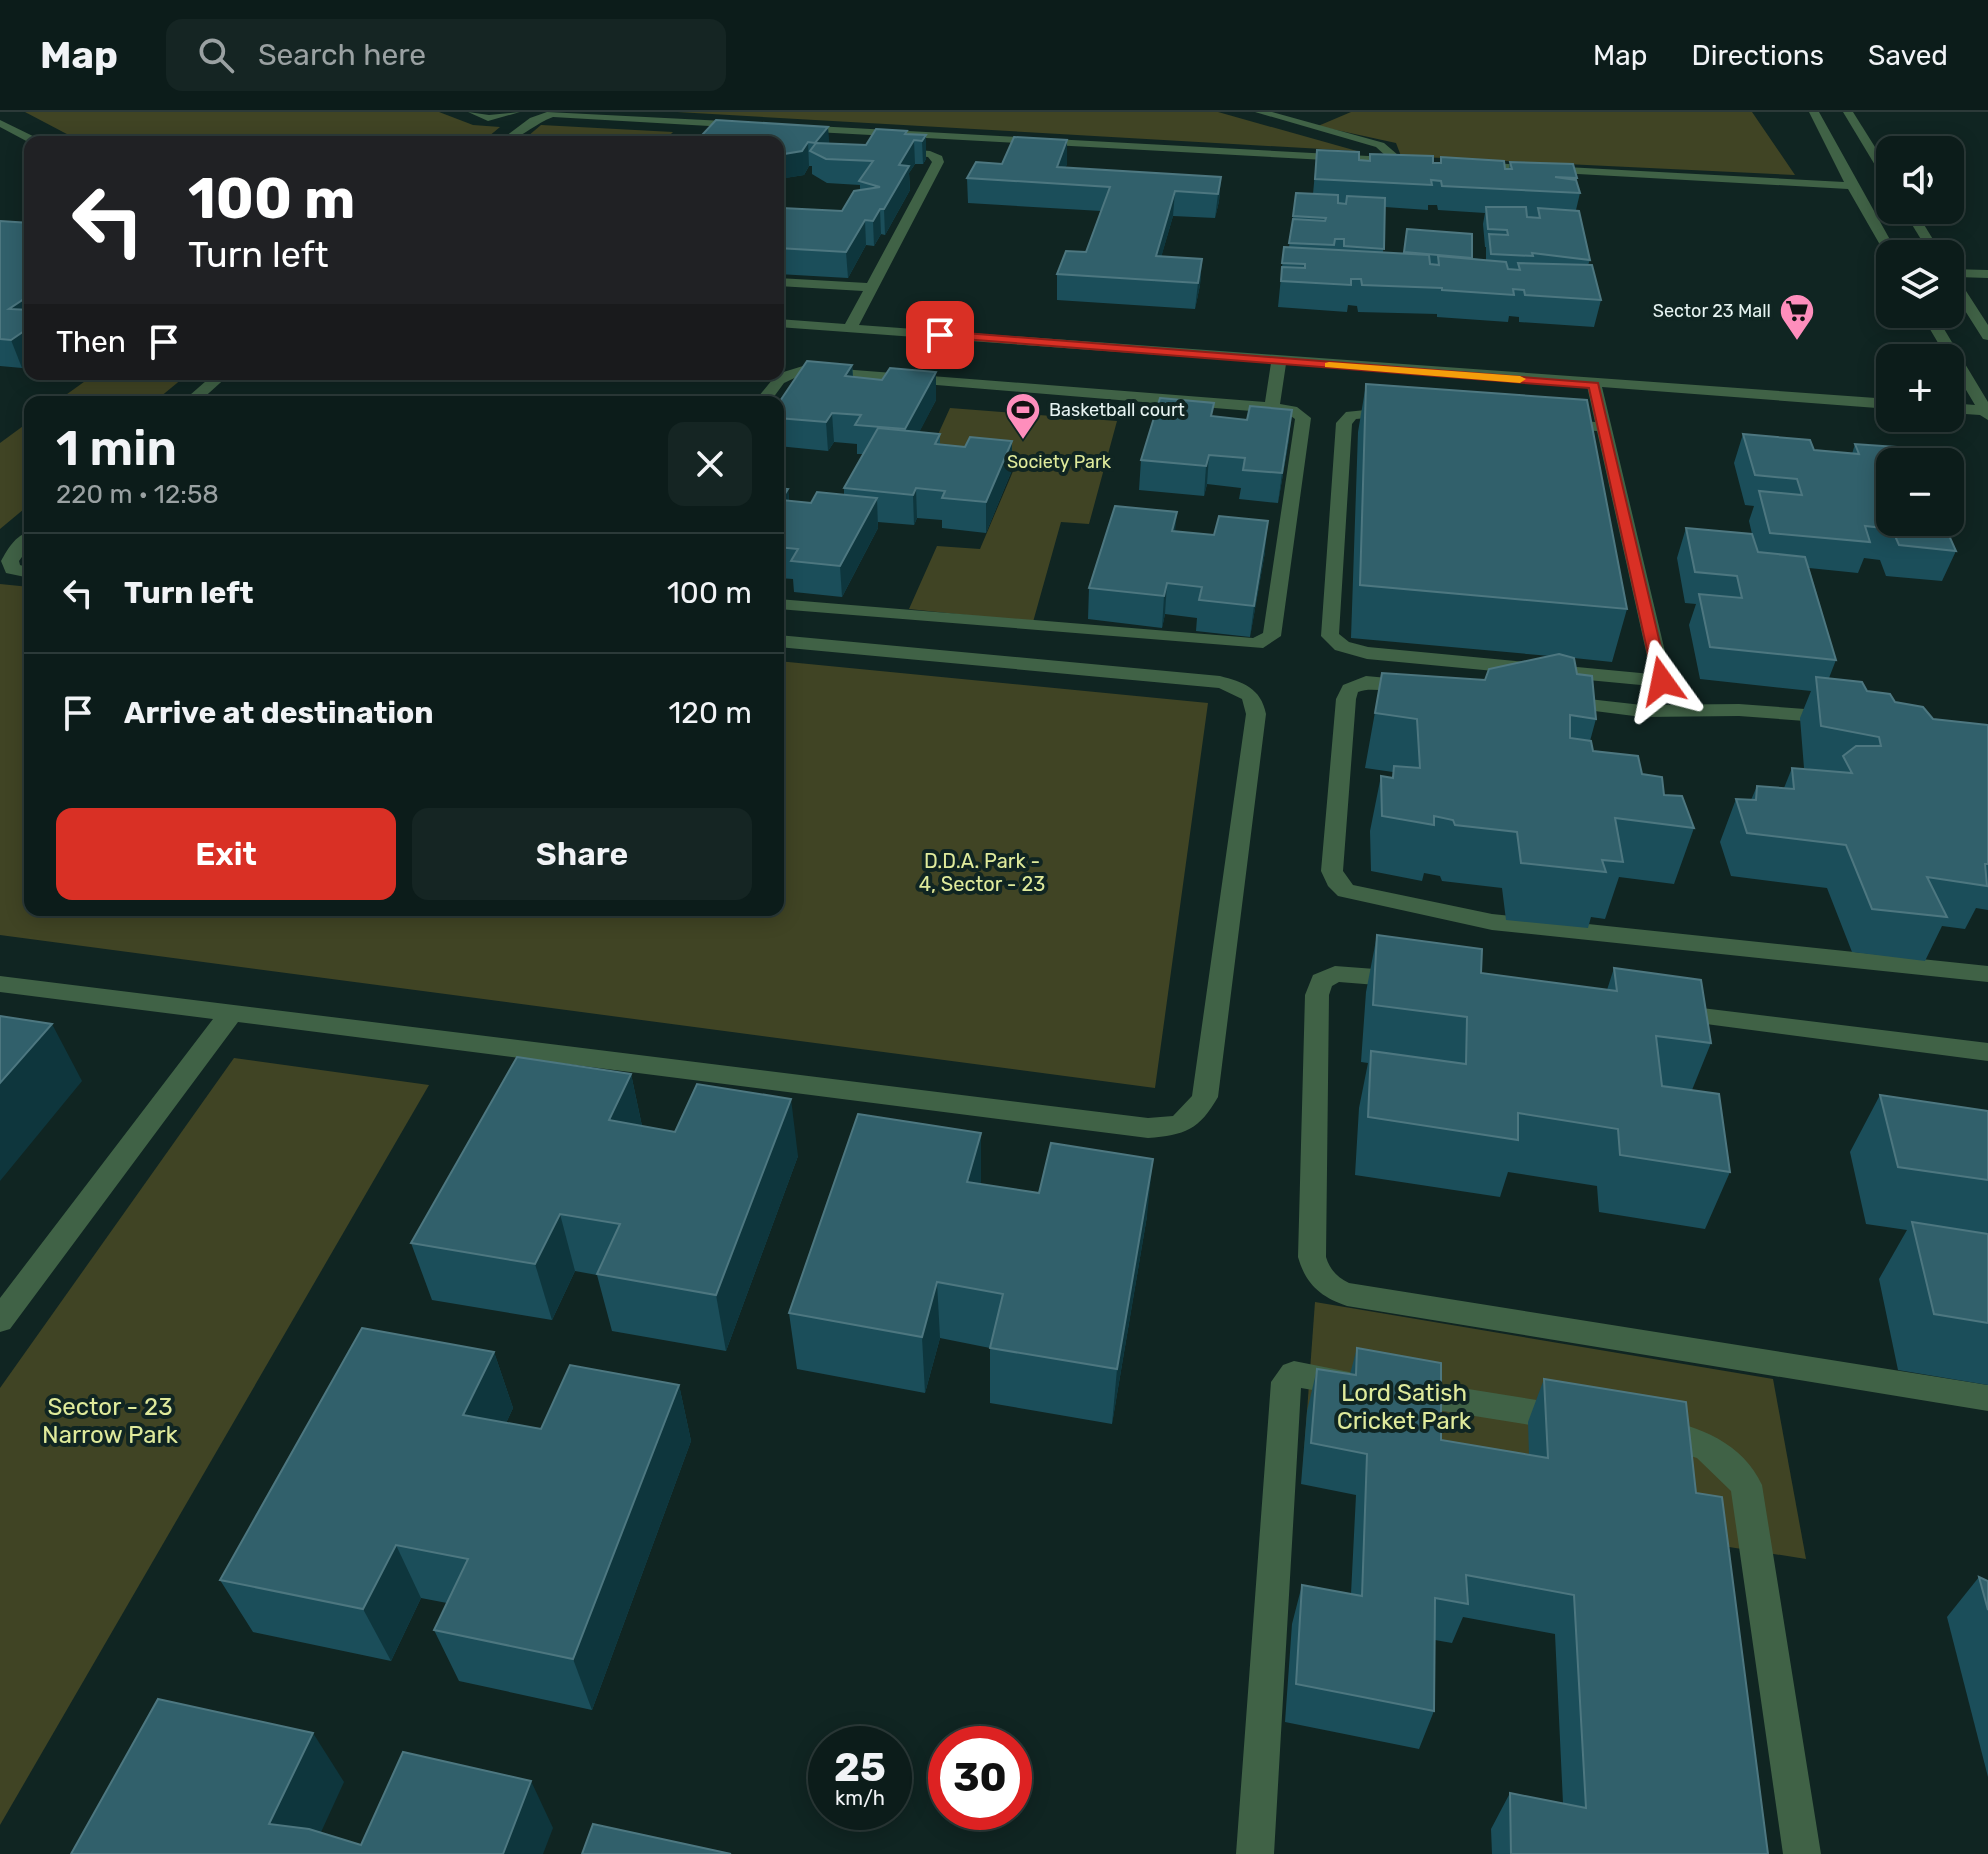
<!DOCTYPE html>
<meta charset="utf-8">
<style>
:root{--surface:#0c1c1a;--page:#152523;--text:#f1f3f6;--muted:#9aa1a2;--line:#2c3a39;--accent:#d93025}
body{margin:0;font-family:Rubik,sans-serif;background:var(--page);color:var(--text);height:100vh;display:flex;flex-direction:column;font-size:30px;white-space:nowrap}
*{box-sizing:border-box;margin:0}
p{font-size:26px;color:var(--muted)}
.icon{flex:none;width:44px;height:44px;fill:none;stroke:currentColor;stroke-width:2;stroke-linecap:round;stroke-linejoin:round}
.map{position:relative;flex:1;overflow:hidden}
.panel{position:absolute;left:24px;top:284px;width:760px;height:520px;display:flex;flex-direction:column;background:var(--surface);border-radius:16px;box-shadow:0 4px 20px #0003,0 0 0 2px var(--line)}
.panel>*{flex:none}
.guide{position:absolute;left:24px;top:24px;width:760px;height:244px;border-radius:16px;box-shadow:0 4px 20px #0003,0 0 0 2px var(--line);background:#202124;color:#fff;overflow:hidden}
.tools{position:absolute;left:1876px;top:24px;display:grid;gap:16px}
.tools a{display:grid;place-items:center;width:88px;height:88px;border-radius:16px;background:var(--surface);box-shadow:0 4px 20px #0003,0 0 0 2px var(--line);font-size:40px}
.speed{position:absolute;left:808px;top:1614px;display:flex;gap:16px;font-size:40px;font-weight:700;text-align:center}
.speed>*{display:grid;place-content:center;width:104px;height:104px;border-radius:50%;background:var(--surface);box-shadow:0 4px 20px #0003,0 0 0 2px var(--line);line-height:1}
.speed small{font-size:20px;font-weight:400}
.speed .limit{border:12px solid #d22;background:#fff;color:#111}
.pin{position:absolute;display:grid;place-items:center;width:68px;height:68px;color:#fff;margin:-34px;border-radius:16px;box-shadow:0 4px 12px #0006}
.me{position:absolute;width:88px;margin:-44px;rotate:348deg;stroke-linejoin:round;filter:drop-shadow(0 0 6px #0008)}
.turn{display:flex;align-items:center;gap:28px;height:168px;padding:0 32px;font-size:36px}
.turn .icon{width:104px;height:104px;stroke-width:2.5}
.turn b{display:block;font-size:56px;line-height:68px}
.then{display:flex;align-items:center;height:76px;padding:0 32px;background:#0003;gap:16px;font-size:30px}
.round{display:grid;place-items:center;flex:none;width:84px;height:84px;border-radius:16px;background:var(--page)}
.overview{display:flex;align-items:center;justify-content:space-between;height:136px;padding:0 32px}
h1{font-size:48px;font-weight:600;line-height:60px}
.cta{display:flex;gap:16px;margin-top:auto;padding:16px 32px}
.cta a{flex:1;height:92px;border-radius:16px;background:var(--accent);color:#fff;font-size:32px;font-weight:600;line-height:92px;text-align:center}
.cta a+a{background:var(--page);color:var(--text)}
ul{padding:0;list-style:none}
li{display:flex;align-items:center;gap:24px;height:120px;padding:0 32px;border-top:2px solid var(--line)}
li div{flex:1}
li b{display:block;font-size:30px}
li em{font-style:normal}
header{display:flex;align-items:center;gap:48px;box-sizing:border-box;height:112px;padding:0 40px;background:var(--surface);border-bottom:2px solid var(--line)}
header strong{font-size:38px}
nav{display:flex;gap:44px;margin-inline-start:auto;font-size:28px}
.search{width:560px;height:72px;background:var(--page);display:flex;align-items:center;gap:20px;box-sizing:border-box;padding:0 28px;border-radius:16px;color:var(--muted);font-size:30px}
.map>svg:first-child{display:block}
</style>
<header>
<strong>Map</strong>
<div class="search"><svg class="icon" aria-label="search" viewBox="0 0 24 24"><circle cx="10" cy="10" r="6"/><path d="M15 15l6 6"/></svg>Search here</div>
<nav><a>Map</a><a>Directions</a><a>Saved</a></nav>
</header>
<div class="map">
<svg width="1988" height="1742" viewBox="0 0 1988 1742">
<rect width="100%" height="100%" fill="#102522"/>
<g fill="#404424">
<polygon points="25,0 439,0 473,13 500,15 482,30 82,30"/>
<polygon points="677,0 1218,0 1357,39"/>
<polygon points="1351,0 1752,0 1795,63 1401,44 1396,31 1318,14"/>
<polygon points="541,13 673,20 663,30 521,30"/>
<polygon points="95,262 188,262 154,290 56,290"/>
<polygon points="950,296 1117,309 1089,412 1061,410 1033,510 909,497 937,434 980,437 1014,357 926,349"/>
<polygon points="30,309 30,392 0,417 0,331"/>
<polygon points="0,472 30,475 30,798 778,798 778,549 1208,591 1155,976 0,823"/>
<polygon points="234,946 429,973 0,1713 0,1276"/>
<polygon points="1315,1190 1773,1267 1806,1447 1302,1368"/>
</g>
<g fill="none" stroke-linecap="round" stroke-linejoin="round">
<g fill="#406246" fill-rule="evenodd">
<polygon points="468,0 489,3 520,0 488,9"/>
<path d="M547 0 744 10 749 13 744 16 553 5C533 12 519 30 498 30L530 6Z"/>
<polygon points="1255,0 1272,0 1384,31 1405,49 1399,52 797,19 792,16 797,13 1387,45 1376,35"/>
<polygon points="1809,0 1819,0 1898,142 1887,145 1848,77 1472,56 1466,53 1472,50 1844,70"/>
<polygon points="1843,0 1853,0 1890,59 1890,72 1884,68"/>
<polygon points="0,8 41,28 43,30 30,31 0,15"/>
<polygon points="698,24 748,27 754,30 686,30"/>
<polygon points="894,36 930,39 942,44 944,50 859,213 1890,287 1890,297 1602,275 1672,569 1662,575 1367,547 1335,538 1321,524 1336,311 1346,300 1395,295 1400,297 1400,303 1356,307 1352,312 1339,522 1349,530 1368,535 1651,562 1597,319 1559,317 1551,312 1559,307 1595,310 1587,274 1286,252 1280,292 1297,295 1311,306 1281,524 1263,536 778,497 778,487 1253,526 1263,521 1295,307 1288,302 803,262 784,271 770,290 754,290 777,262 803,254 1265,290 1271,251 778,215 778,207 845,212 863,179 778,174 778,166 867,171 932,50 928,45 890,41 888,39"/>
<polygon points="1903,98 1915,98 1942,142 1930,142"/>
<polygon points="1950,157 1988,158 1988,166 1957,165 1988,213 1988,228 1983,227 1950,175"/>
<polygon points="1921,202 1935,202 1988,290 1988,308 1980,303 1950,301 1950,291 1975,293 1950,251 1950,246 1947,246"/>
<polygon points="214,262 230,262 199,290 182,290"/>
<path d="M30 420V434L19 449 20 453 30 456V466L6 461 1 449C8 437 15 423 30 420Z"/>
<path d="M778 523 1220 564C1243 570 1261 576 1266 602L1218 985C1199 1018 1185 1023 1148 1026L238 910 10 1217 0 1220V1186L213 907 0 880V864L1148 1006 1173 1004 1192 984 1246 602 1242 587 1219 576 778 535Z"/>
<path d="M1366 564 1410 568 1420 574C1405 588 1377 572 1358 580L1356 587 1343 759 1353 773 1492 802 1988 854V870L1492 818 1338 784 1328 774 1321 759 1336 587 1343 573Z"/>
<polygon points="1562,584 1642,593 1739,592 1832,599 1842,605 1832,611 1739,604 1642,605 1555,594 1552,590 1555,586"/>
<path d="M1335 854 1402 859 1410 861 1414 867 1410 873 1402 875 1339 870 1332 874 1329 883 1326 1145C1330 1158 1337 1165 1349 1171L1988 1273V1299L1347 1194C1321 1185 1306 1173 1298 1145L1305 883 1313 863Z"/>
<polygon points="1677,893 1988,931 1988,949 1668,907 1665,901 1668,895"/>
<polygon points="1294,1249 1359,1262 1363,1271 1359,1280 1348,1284 1301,1276 1274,1742 1236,1742 1271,1270 1283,1253"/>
<polygon points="1412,1268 1561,1292 1572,1296 1576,1305 1572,1314 1561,1318 1412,1294 1401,1290 1397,1281 1401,1272"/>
<path d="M1657 1306C1699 1314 1743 1331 1762 1373L1821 1742H1783L1731 1379 1697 1346 1646 1330 1642 1320 1646 1310Z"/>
</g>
</g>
<g fill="#1b4e5a" fill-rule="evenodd">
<polygon points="907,22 926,23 926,47 923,52 915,52 909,61 910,78 885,123 881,122 874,134 866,133 848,166 778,162 778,97 842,99 860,78 860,73 827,71 812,62 812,54 809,54 804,63 778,67 778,30 701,30 701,24 866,33"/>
<polygon points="1067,28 1067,52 1065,56 1221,65 1219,89 1215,106 1173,104 1161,145 1202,147 1200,173 1195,197 1057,188 1057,162 1086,140 1101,99 968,91 967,66"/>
<path d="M1317 38 1359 48 1369 49 1370 42 1440 51 1441 45 1509 57 1510 50 1577 66 1576 69 1580 81 1576 98 1590 148 1588 153 1601 188 1594 215 1519 210V205L1509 204 1508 210 1437 205V202L1358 200 1357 194 1348 193 1347 200 1278 195 1284 135H1289L1296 81 1313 82ZM1428 93H1437L1438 98 1485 101 1483 112 1485 135H1486V148L1472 146 1407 117 1404 142 1383 141 1385 95 1428 98Z"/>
<polygon points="0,109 30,111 30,250 22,256 0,254"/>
<polygon points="852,253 853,265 882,268 936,260 936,288 919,320 940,322 940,333 1012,358 986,421 942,416 942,408 917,406 914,413 878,410 878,416 842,485 794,480 793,467 778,466 778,376 788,377 789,389 811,391 844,383 844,376 863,342 857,342 857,332 834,330 828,339 778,334 778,292"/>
<polygon points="1366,272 1627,497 1612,550 1574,546 1577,562 1596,607 1590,629 1593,639 1642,662 1664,683 1694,716 1674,772 1619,765 1605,807 1591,805 1588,816 1506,808 1502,776 1442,769 1440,764 1424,761 1422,769 1371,759 1370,719 1381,664 1392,666 1393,660 1365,656 1382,561 1485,568 1550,544 1351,526 1358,320"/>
<polygon points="1213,305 1289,327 1278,391 1239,387 1241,376 1207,372 1204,384 1139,378 1141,348"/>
<polygon points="1743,322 1814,338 1852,342 1855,332 1890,350 1890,410 1956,439 1942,469 1886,464 1880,448 1864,446 1858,461 1809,456 1836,548 1829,566 1867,579 1933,607 1988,613 1988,798 1976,796 1965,817 1942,814 1925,849 1852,840 1827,776 1731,764 1720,730 1736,687 1751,688 1757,674 1784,676 1792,656 1815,658 1804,656 1800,606 1811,579 1700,567 1689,513 1696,492 1685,491 1677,446 1686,416 1752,422 1749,409 1754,394 1745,393 1734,351"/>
<polygon points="1175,419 1265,440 1250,525 1196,519 1197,506 1165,502 1162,516 1088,507 1089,476"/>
<polygon points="1377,823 1481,861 1607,878 1614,856 1711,931 1692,978 1730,1060 1705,1117 1599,1100 1597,1074 1508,1060 1500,1085 1355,1063 1359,996 1368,951 1361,950 1366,880"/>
<polygon points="631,962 642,1014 798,1044 726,1239 612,1219 597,1163 575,1159 552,1208 432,1188 411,1131"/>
<polygon points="1880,983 1988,999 1988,1273 1898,1258 1879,1167 1907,1118 1866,1112 1850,1040"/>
<polygon points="981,1021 981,1072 1147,1104 1112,1312 990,1291 990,1236 940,1226 925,1281 797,1257 789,1201"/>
<polygon points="1357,1236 1441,1328 1529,1343 1528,1310 1544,1267 1696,1381 1768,1742 1492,1742 1491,1717 1510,1681 1563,1691 1555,1522 1463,1505 1452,1531 1435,1528 1434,1599 1419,1637 1285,1610 1292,1512 1302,1473 1351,1482 1356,1383 1301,1372 1307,1299 1317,1257 1350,1262"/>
<polygon points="494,1240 513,1296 506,1311 541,1317 679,1273 691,1329 592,1598 459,1569 434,1518 447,1491 421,1486 391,1549 253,1520 220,1468"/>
<polygon points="1979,1465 1988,1469 1988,1665 1947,1505"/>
</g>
<g fill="#0e363d">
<polygon points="828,15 830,38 815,31"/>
<polygon points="907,19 907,39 914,28 915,52 909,61 910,78 885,123 884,97 899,53 905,22"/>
<polygon points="926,23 926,47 923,52 922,29"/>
<polygon points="1067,28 1067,52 1059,72 1057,55"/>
<polygon points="808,30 809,54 804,63 780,67 779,43"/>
<polygon points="1221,65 1219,89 1215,106 1218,82"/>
<polygon points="1175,79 1173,104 1154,170 1156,144"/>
<polygon points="880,97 881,122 874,134 873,109"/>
<polygon points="865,108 866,133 848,166 846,140"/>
<polygon points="1202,147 1200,173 1195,197 1198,171"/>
<polygon points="27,185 30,193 30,250 22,256 11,228 9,197"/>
<polygon points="852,253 854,281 845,264"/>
<polygon points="936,260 936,288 906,346 905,317"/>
<polygon points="1292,298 1289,327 1278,391 1282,361"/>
<polygon points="832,301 834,330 828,339 826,310"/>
<polygon points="1012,329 1012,358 986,421 986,390"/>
<polygon points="1209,343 1207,372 1204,384 1206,354"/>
<polygon points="916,376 917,406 914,413 913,383"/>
<polygon points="788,377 790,407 781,388"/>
<polygon points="877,386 878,416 842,485 840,454"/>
<polygon points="1177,400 1174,431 1172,419"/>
<polygon points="1268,409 1265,440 1250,525 1254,494"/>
<polygon points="1167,471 1165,502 1162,516 1164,484"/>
<polygon points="52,912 82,969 0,1069 0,971"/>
<polygon points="631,962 643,1019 609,1008"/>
<polygon points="791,987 798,1044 726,1239 716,1183"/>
<polygon points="981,1021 981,1078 967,1070"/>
<polygon points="1153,1047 1147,1104 1112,1312 1117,1257"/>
<polygon points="560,1102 575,1159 552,1208 535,1152"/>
<polygon points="937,1170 940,1226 925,1281 922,1225"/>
<polygon points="494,1240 513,1296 484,1358 463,1303"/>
<polygon points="679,1273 691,1329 592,1598 573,1547"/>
<polygon points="396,1433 421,1486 391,1549 363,1497"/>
<polygon points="313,1621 344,1670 311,1742 269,1712"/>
<polygon points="531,1669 553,1716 543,1742 503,1742"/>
</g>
<g fill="#31606b" stroke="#4d7780" stroke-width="2">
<polygon points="716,8 828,15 815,31 808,30 802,39 778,43 778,30 716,30 721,25 701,24"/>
<polygon points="876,17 907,19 905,22 926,23 922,29 914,28 899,53 909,54 884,97 880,97 873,109 865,108 846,140 778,136 778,97 782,96 842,99 854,79 880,75 859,69 873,49 826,47 810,39 816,31 866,33"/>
<polygon points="1014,25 1067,28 1057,55 1221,65 1218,82 1175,79 1156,144 1202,147 1198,171 1057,162 1066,139 1086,140 1110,75 967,66 976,50 1002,52"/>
<polygon points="1317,38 1359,40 1359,48 1370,49 1370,42 1433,44 1433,51 1441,51 1441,45 1504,49 1505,57 1512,57 1510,50 1573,52 1577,66 1555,65 1576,68 1580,81 1442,74 1441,69 1431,68 1432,73 1315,67"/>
<polygon points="1296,81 1338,83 1338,91 1346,92 1347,84 1385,86 1384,137 1344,134 1344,127 1335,127 1334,133 1289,131 1293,107 1325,109 1326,106 1293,104"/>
<polygon points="1486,95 1526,95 1527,105 1540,106 1538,96 1579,99 1590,148 1532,141 1533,144 1491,142 1489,122 1508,123 1507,118 1488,117"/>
<polygon points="0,109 30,111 30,185 27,185 9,197 30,198 30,215 11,228 0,227"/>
<polygon points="1407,117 1472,122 1472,146 1404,140"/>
<polygon points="1284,135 1429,143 1430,152 1439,153 1438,144 1506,150 1508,157 1520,158 1518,151 1592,153 1601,188 1525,183 1524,178 1513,177 1514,183 1442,178 1442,176 1362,173 1361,167 1351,167 1351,173 1281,169 1282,155 1305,156 1305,152 1282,151"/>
<polygon points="807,249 852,253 845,264 882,268 890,256 936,260 905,317 855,313 861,303 832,301 826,310 778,306 778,292"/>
<polygon points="1366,272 1587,288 1627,497 1360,473"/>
<polygon points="1160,286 1214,291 1211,304 1247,308 1250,294 1292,298 1282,361 1243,358 1245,346 1209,343 1206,354 1141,348"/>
<polygon points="878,316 940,322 935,332 965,335 970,325 1012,329 986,390 942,386 945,379 916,376 913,383 844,376"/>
<polygon points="1743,322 1810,328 1814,338 1859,342 1855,332 1911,336 1918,350 1890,350 1890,410 1943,410 1956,439 1899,433 1892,417 1865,414 1870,430 1770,421 1759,379 1802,383 1797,367 1755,363"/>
<polygon points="778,376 788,377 781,388 811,391 817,380 877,386 840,454 791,449 798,437 778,435"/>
<polygon points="1115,394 1177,400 1172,419 1214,423 1219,404 1268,409 1254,494 1199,488 1202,475 1167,471 1164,484 1089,476"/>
<polygon points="1686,416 1752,422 1758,440 1805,445 1836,548 1710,535 1699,482 1742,486 1737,464 1695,460"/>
<polygon points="1559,542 1574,546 1577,562 1592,564 1596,607 1570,603 1570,626 1591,629 1593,639 1638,644 1642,662 1662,665 1664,683 1682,684 1694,716 1615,706 1623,750 1602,748 1606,760 1521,751 1517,720 1455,713 1453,708 1434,704 1434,713 1382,704 1381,664 1393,666 1394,654 1420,656 1417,607 1375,601 1382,561 1485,568 1489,557"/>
<polygon points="1816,565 1862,570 1867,579 1890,582 1895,590 1923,595 1933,607 1988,613 1988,752 1985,752 1987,774 1927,765 1947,805 1872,797 1846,733 1747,721 1736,687 1756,688 1757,674 1794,677 1792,656 1852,661 1843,644 1856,634 1881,634 1879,625 1821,614"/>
<polygon points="1377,823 1482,837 1481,861 1617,879 1614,856 1701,868 1711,931 1656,924 1662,974 1719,982 1730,1060 1620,1043 1618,1017 1518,1001 1518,1028 1368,1005 1371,939 1466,952 1467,905 1373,893"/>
<polygon points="0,904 52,912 0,971"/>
<polygon points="517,945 631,962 609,1008 675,1020 697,972 791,987 716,1183 597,1162 620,1112 560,1102 535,1152 411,1131"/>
<polygon points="1880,983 1988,999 1988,1068 1898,1055"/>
<polygon points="858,1002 981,1021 967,1070 1039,1081 1051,1031 1153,1047 1117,1257 990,1236 1003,1182 937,1170 922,1225 789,1201"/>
<polygon points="1912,1110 1988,1122 1988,1211 1934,1202"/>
<polygon points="362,1216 494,1240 463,1303 541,1317 570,1253 679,1273 573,1547 434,1518 468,1447 396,1433 363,1497 220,1468"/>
<polygon points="1357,1236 1441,1251 1441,1328 1548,1346 1544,1267 1686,1290 1696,1381 1722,1385 1768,1742 1511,1742 1510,1681 1586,1696 1574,1483 1466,1463 1468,1492 1435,1486 1434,1599 1296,1572 1302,1473 1362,1484 1367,1342 1311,1331 1317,1257 1356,1263"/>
<polygon points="1979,1465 1988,1469 1988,1498"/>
<polygon points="158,1587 313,1621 269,1712 309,1717 361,1733 403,1640 531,1669 503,1742 71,1742"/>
<polygon points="593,1712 731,1742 582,1742"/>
</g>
<polygon fill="#d93025" stroke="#8d1f18" stroke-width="2" points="940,219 1598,271 1669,569 1662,574 1654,569 1589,276 937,225 935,223"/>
<polygon fill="#f59e0b" points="1329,250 1520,264 1526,267 1520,271 1325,255 1325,251"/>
<defs>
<symbol id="supermarket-pin" viewBox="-11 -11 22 30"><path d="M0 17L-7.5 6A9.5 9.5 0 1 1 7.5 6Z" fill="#fe8ebc" stroke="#102522"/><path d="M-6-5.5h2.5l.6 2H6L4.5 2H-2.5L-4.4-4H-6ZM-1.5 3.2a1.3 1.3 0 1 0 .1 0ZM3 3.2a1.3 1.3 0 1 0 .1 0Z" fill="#111"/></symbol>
<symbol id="stadium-pin" viewBox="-11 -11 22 30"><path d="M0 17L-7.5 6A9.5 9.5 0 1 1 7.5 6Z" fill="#fe8ebc" stroke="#102522"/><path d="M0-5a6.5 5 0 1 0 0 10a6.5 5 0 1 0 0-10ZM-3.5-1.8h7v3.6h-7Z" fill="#111"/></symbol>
</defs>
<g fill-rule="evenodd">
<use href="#supermarket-pin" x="1777" y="179" width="40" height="54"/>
<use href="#stadium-pin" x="1003" y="278" width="40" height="54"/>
</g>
<g text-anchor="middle" stroke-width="8" stroke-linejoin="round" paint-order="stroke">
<g font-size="18" fill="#e6f3f1" stroke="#102522" text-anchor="end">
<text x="1771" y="205">Sector 23 Mall</text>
<text x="1049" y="304" text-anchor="start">Basketball court</text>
</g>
<g font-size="18" fill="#dfea9b" stroke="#102522">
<text x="1059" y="356">Society Park</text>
</g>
<g font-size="20" fill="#dfea9b" stroke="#102522">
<text x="982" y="756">D.D.A. Park -<tspan x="982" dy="23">4, Sector - 23</tspan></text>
</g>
<g font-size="24" fill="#dfea9b" stroke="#102522">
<text x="1404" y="1289">Lord Satish<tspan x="1404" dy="28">Cricket Park</tspan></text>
<text x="110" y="1303">Sector - 23<tspan x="110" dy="28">Narrow Park</tspan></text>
</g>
</g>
</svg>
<div class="tools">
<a><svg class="icon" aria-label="sound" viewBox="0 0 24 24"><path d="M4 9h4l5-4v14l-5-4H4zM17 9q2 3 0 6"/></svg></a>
<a><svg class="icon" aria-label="layers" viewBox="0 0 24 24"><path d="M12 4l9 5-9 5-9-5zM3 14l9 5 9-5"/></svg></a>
<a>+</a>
<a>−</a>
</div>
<div class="speed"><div>25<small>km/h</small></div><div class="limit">30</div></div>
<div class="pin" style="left:940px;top:223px;background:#d93025"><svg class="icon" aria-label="arrive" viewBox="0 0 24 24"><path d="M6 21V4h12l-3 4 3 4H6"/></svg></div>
<svg class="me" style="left:1662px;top:569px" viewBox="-20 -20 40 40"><path d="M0-17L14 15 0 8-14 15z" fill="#d93025" stroke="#fff" stroke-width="4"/></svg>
<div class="guide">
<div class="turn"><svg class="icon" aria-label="left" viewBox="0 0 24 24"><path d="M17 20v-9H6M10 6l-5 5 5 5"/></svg><div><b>100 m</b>Turn left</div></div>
<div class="then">Then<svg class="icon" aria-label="arrive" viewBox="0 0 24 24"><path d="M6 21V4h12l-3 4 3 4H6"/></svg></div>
</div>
<section class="panel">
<div class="overview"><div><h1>1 min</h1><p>220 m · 12:58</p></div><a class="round"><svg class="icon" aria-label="close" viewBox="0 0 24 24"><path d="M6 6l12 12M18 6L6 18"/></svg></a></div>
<ul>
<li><svg class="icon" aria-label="left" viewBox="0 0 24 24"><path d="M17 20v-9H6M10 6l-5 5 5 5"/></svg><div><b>Turn left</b></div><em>100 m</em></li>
<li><svg class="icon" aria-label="arrive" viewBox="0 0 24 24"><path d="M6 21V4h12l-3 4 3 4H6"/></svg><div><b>Arrive at destination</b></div><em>120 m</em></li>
</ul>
<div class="cta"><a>Exit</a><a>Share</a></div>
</section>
</div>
